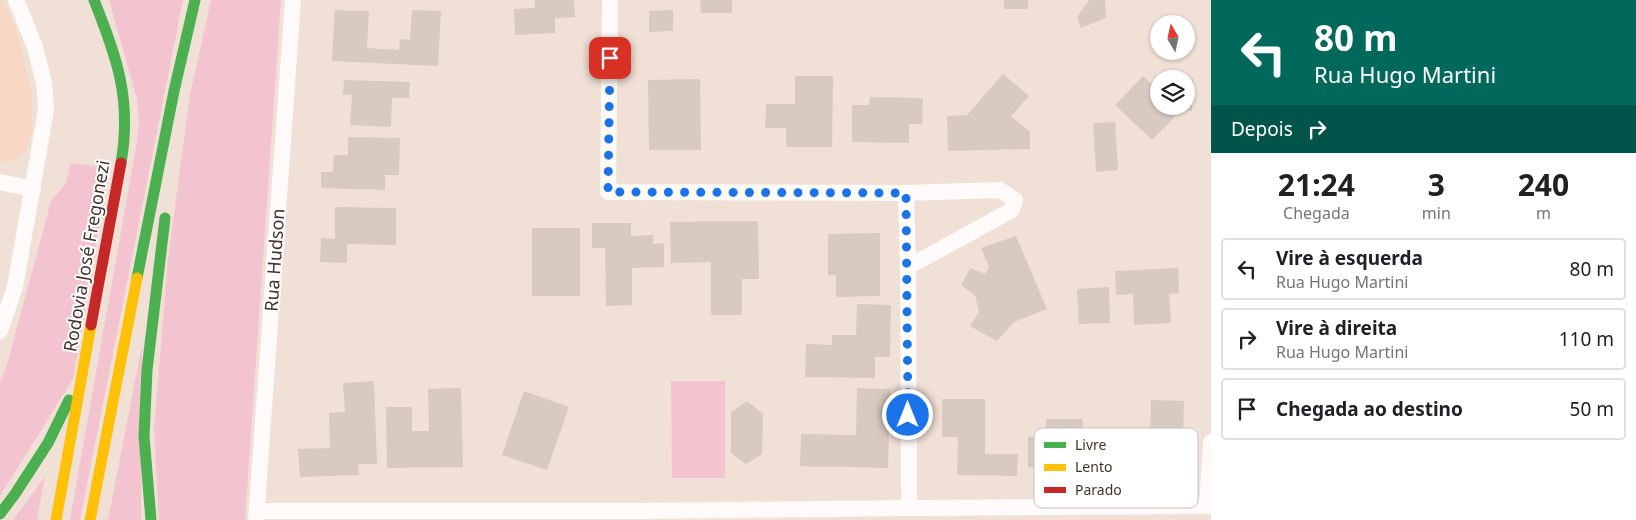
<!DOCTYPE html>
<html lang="pt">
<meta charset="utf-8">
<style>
:root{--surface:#fff;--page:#f6f6f6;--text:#202124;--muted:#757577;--line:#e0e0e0}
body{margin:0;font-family:"Noto Sans",sans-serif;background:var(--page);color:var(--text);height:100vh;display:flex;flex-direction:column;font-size:19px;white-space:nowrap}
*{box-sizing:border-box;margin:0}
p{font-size:16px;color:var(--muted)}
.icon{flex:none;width:28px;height:28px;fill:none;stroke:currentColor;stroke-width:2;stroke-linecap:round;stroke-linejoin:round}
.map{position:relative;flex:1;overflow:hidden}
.sheet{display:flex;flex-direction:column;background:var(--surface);width:425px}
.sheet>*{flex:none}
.hud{background:#00695c;color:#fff;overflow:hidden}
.needle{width:32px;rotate:351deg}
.buttons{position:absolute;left:1150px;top:15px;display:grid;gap:10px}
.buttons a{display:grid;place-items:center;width:45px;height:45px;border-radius:50%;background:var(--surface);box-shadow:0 1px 4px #0004;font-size:25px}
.pin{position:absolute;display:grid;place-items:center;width:42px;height:42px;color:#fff;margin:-21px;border-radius:10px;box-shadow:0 2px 8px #0006}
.me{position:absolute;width:55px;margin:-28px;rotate:0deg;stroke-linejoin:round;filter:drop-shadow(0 0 4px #0008)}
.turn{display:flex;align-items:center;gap:18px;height:105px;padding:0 20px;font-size:22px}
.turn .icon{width:65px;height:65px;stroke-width:2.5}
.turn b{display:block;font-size:35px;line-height:42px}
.then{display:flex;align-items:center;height:48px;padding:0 20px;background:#0003;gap:10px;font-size:19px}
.eta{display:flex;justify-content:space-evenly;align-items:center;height:85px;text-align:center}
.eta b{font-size:30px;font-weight:700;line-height:35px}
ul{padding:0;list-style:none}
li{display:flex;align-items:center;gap:15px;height:62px;margin:0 10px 8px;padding:0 10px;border:2px solid var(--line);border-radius:5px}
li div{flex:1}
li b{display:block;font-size:19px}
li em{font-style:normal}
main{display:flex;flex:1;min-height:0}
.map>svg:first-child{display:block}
</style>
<main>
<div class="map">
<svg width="1211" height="520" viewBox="0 0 1211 520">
<rect width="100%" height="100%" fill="#f0e0d6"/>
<polygon fill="#f8d8c5" points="0,0 3,0 18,35 32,95 32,128 27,149 14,160 0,163"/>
<g fill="#f4c3d0">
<polygon points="109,0 183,0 80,520 70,520 136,147 139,124 137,99"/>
<polygon points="211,0 281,0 245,520 159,520 154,430 168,259 190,95"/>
<polygon points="71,163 110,168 73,379 0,496 0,382 7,365 51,201 66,183"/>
<polygon points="142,345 141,520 108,520"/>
<polygon points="671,381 725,381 725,478 672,478"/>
<polygon points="45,476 37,520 13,520"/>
</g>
<g fill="#d8cac1">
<polygon points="535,0 574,0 575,17 555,18 555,33 515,35 514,9 535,8"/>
<polygon points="700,0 732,0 732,13 701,13"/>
<rect x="1004" y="0" width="24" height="9"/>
<polygon points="1089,0 1105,0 1106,18 1081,28 1077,17"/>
<polygon points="335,10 369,11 367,48 399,50 400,39 410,40 412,10 441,11 438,66 332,61"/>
<polygon points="673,10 673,31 649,32 649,11"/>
<polygon points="1003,74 1029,96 1011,116 1030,132 1030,149 948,151 947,116 967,115"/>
<polygon points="795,76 833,76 832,147 786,147 786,128 765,128 766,104 795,104"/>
<polygon points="1143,76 1159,91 1159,106 1186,106 1186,79 1193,79 1192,111 1181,110 1152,140 1115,105"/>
<polygon points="700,79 701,150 649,150 648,80"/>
<polygon points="344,80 410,82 409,98 392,98 391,127 350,125 352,95 343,94"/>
<polygon points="870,97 923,98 922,124 909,124 909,143 852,142 852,105 869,105"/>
<polygon points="1115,122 1118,170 1096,172 1093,123"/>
<polygon points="348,137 400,138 399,175 385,175 385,190 321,188 321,172 333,172 334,155 348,155"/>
<polygon points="335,207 396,208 396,245 347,244 347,263 320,262 321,238 335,239"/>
<polygon points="758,221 759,279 742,279 742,315 711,315 711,262 671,263 670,222"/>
<polygon points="592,223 631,223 631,236 653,235 653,244 664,243 664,267 632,268 632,305 606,306 605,248 592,248"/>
<rect x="532" y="228" width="48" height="68"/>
<polygon points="880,233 880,296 836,297 836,275 828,275 828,234"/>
<polygon points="1016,236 1047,309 1014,322 997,341 970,326 979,312 975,295 961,285 970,268 985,274 989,267 981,248"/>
<polygon points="1178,268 1179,293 1169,294 1171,323 1134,325 1133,294 1116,295 1115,271"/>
<polygon points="1109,287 1110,323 1079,324 1077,289"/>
<polygon points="857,304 891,305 890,357 875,357 875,378 805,377 806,344 832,345 832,335 856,335"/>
<polygon points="374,381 377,464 358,464 359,475 300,477 298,449 330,448 329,413 345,412 343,383"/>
<polygon points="461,388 463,467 387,468 386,407 412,407 412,431 429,431 428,389"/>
<polygon points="857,388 890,389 888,468 800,466 801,434 856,435"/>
<polygon points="524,391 569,407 547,470 502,455"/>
<polygon points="942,399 985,399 985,454 1018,454 1017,476 957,475 958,437 942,437"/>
<polygon points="1151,400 1184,401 1182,473 1127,472 1128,438 1150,438"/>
<polygon points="747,401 763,414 762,454 746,464 731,453 731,412"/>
<polygon points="1046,419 1083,419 1083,433 1105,433 1105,467 1028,467 1028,437 1046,437"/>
</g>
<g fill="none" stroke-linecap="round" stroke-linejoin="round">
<g stroke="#fdfaf9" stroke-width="16">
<polyline points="610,0 608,192 906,193 1000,190 1015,200 1012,210 908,267"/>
<polyline points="0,182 33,189"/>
<polyline points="906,193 908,267 909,508"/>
<polyline points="0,331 15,287 46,110 44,83 35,47 16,0"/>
<polyline points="1207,506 1211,442"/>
<polyline points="257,511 639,511 909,508 1211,506"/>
<polyline points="256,520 293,0"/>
</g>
<g stroke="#4caf50" stroke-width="11">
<path d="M94 0C117 58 132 99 121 163"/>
<polyline points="137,278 174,91 195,0"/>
<polyline points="0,514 15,494 48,443 69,400"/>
<polyline points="151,520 144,436 147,370 165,218"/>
</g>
<g stroke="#ffc107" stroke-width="11">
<polyline points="56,520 91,325"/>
<polyline points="90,520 137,278"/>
</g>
<polyline stroke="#c62828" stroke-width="11" points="91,325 121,163"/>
</g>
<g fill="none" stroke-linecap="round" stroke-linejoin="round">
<polyline stroke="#1a73e8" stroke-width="9" stroke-dasharray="0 16.2" points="610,58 608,192 906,193 908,415"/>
</g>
<g text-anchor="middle" stroke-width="4" stroke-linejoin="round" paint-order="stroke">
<g font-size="18" fill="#42332a" stroke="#fff">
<text transform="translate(87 256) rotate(-80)" y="6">Rodovia José Fregonezi</text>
<text transform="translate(275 260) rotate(-86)" y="6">Rua Hudson</text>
</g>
</g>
<rect x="1034" y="428" width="164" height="80" rx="8" fill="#fff" stroke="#c6c2bf" stroke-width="1"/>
<rect x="1044" y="442" width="22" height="6" fill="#4caf50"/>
<rect x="1044" y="464" width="22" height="7" fill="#ffc107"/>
<rect x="1044" y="487" width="22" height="6" fill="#c62828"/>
<g font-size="14" fill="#42332a">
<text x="1075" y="450">Livre</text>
<text x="1075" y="472">Lento</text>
<text x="1075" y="495">Parado</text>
</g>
</svg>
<div class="buttons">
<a><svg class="needle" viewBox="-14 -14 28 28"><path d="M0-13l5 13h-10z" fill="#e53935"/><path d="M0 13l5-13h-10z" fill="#757577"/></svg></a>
<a><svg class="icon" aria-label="layers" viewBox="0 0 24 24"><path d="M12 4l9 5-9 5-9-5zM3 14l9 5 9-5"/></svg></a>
</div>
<div class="pin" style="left:610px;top:58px;background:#d93025"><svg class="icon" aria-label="arrive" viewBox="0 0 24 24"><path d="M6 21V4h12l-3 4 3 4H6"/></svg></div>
<svg class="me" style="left:908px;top:415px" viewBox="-20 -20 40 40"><circle r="17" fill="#1a73e8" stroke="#fff" stroke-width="3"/><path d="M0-11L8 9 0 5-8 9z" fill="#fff"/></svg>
</div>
<section class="sheet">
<div class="hud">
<div class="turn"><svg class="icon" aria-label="left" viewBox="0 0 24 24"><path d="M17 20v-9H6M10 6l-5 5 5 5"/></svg><div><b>80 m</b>Rua Hugo Martini</div></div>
<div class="then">Depois<svg class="icon" aria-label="right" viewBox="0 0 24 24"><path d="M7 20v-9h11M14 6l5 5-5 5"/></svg></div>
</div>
<div class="eta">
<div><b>21:24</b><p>Chegada</p></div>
<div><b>3</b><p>min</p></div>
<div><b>240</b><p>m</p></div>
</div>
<ul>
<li><svg class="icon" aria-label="left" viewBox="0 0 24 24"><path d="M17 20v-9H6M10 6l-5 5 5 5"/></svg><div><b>Vire à esquerda</b><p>Rua Hugo Martini</p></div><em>80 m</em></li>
<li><svg class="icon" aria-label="right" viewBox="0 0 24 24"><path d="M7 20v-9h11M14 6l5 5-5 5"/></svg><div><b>Vire à direita</b><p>Rua Hugo Martini</p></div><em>110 m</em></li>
<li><svg class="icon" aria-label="arrive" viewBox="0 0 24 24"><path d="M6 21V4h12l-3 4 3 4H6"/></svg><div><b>Chegada ao destino</b></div><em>50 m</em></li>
</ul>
</section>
</main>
